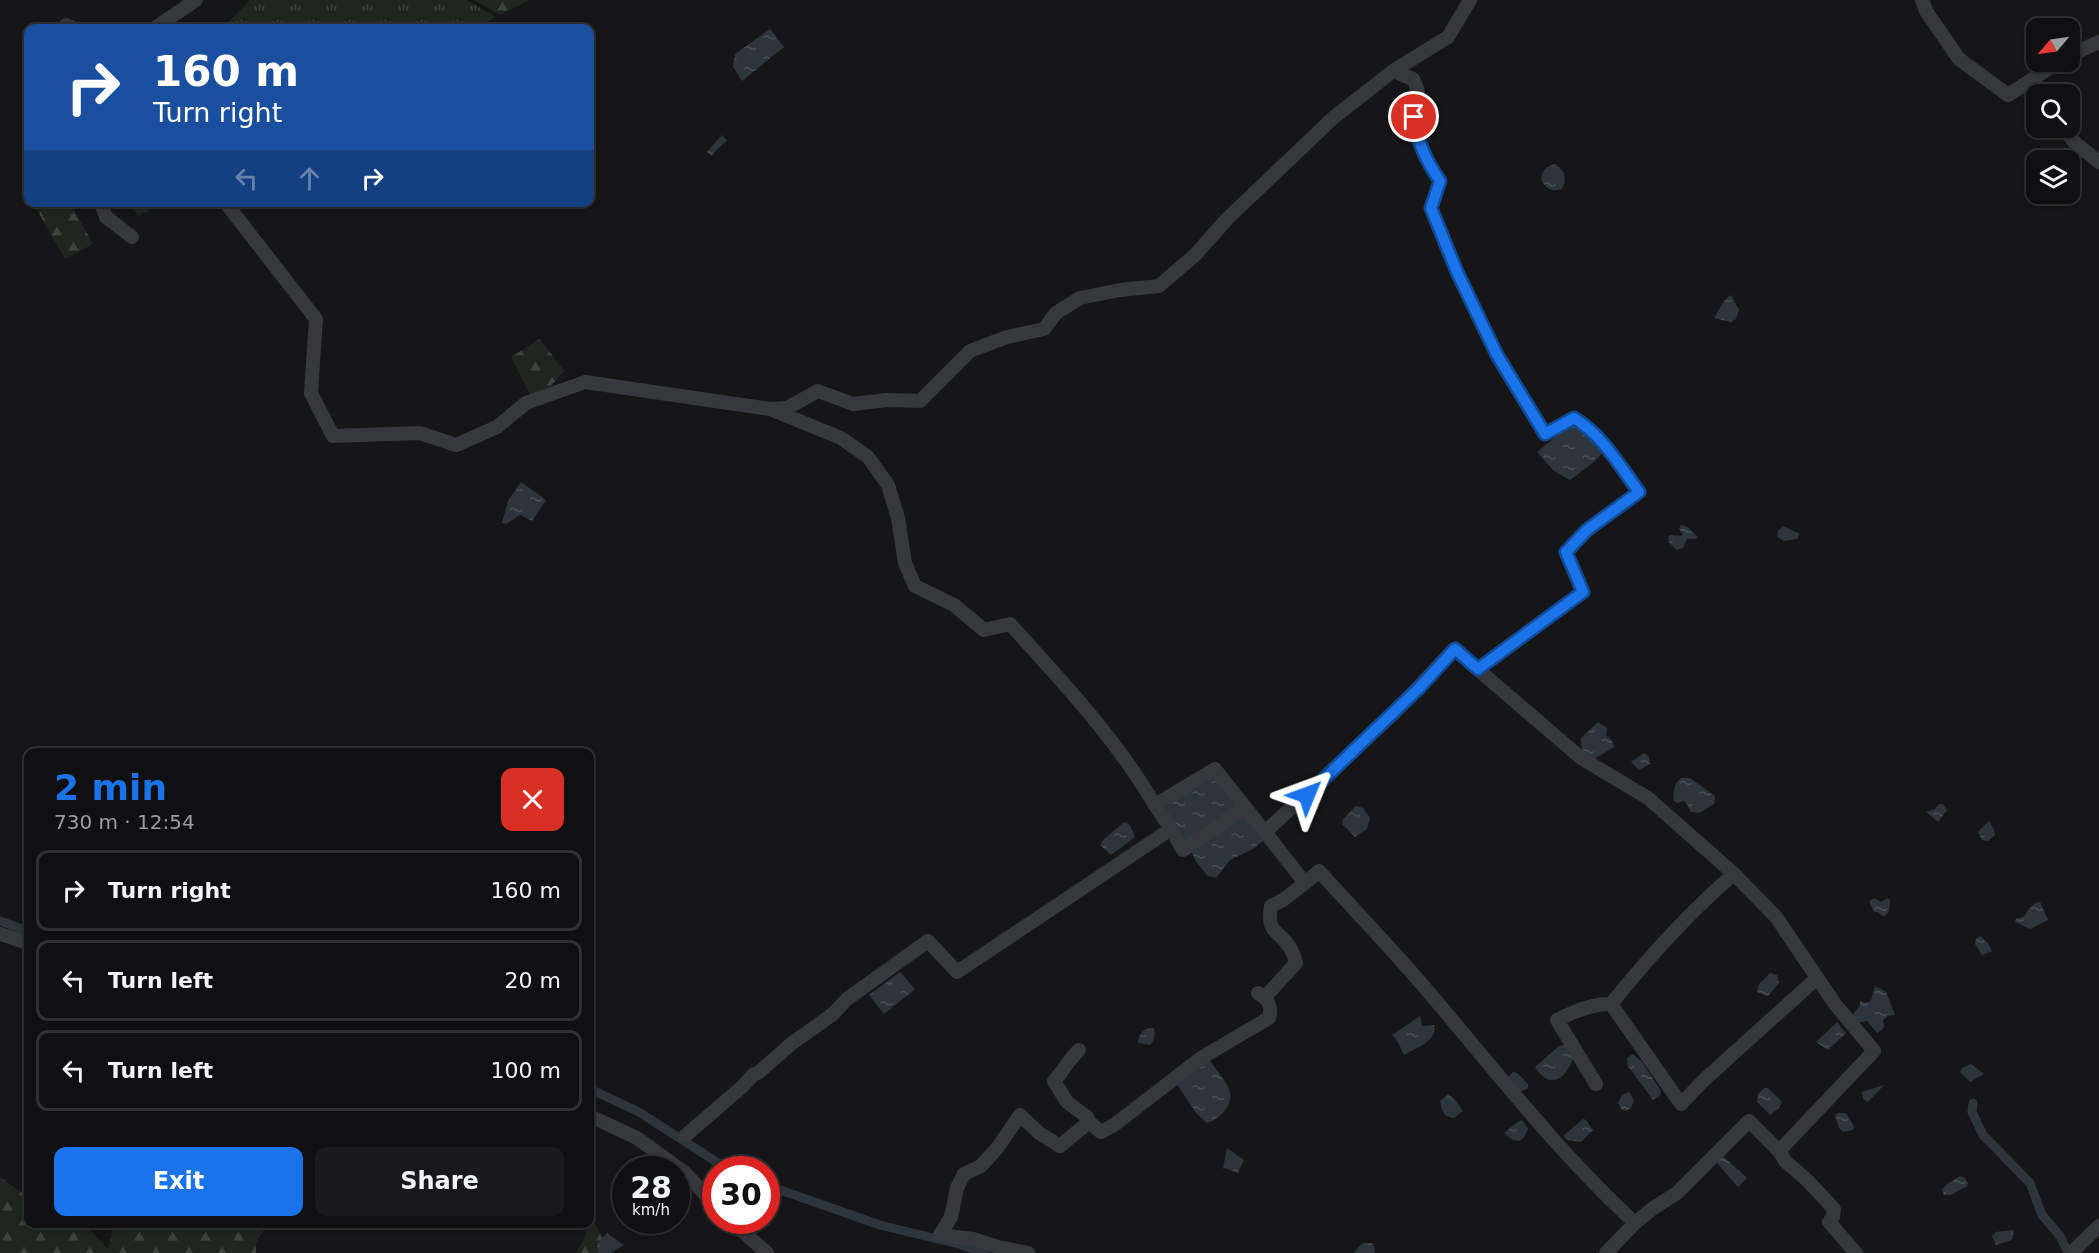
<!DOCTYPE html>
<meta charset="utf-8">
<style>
:root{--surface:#101012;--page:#19191b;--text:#f1f3f6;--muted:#9c9d9f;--line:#303032;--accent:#1a73e8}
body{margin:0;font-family:"DejaVu Sans",sans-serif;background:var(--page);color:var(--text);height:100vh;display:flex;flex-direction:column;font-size:22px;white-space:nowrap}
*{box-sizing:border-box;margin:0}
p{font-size:20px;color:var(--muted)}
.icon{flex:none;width:33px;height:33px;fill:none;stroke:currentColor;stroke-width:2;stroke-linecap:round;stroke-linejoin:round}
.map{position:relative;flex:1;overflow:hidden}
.drawer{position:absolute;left:24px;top:748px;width:570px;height:480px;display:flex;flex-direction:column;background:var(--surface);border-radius:12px;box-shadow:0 3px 9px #0003,0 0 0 2px var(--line)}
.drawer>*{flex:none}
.banner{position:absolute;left:24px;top:24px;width:570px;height:183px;border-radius:12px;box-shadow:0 3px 9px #0003,0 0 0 2px var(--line);background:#1a4fa0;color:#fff;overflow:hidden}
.needle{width:39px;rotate:241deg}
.fabs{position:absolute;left:2026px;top:18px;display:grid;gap:12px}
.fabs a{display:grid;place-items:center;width:54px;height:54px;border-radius:12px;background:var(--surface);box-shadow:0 3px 9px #0003,0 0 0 2px var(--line);font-size:30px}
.speed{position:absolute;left:612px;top:1156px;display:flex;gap:12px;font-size:30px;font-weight:700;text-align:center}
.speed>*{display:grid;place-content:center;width:78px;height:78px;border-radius:50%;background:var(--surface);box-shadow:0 3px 9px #0003,0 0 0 2px var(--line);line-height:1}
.speed small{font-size:15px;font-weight:400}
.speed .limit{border:9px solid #d22;background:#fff;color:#111}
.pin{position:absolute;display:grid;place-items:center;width:51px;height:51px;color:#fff;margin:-26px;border:3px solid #fff;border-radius:50%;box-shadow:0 2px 6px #0007}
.me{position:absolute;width:66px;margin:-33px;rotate:46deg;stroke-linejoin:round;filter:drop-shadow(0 0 4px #0008)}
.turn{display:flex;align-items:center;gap:21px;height:126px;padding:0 30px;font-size:27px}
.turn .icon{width:78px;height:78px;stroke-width:2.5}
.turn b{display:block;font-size:42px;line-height:51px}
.lanes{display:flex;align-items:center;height:57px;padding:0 30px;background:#0003;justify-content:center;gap:30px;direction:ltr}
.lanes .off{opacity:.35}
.round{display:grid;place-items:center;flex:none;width:63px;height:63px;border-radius:12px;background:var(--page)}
.head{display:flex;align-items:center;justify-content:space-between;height:102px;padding:0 30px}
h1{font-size:36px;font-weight:600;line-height:45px;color:var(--accent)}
.primary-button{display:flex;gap:12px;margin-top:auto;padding:12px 30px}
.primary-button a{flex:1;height:69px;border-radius:12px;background:var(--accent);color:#fff;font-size:24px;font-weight:600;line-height:69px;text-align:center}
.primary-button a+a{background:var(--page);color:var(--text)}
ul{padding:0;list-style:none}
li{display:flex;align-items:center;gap:18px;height:81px;margin:0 12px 9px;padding:0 18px;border:3px solid var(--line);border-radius:12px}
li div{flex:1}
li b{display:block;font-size:22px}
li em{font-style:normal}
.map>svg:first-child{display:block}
</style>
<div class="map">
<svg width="2099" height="1253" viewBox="0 0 2099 1253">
<defs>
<pattern id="grass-tufts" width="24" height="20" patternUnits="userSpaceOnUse" patternTransform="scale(1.5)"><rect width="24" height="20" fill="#1e261f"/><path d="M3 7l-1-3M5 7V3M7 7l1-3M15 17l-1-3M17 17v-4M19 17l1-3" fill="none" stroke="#3c433d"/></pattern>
<pattern id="forest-firs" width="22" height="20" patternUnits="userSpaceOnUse" patternTransform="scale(1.5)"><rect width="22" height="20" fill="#1e261f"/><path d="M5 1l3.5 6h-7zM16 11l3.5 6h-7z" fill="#3c433d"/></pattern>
<pattern id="water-ripples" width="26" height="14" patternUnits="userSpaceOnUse" patternTransform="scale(1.5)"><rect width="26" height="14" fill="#2c353c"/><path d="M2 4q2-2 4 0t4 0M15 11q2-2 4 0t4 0" fill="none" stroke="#485056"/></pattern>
</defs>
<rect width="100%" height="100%" fill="#161618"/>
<g fill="url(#grass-tufts)">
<polygon points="250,0 467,0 496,17 475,28 223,28"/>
<polygon points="129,203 129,202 164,203 138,216"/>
</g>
<g fill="url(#forest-firs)">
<polygon points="474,0 529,0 500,15"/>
<polygon points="33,203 70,203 93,244 65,259"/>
<polygon points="540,339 564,371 550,387 530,395 511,357"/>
<polygon points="0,1177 28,1197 28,1224 84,1224 108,1249 114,1224 267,1224 256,1243 256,1253 0,1253"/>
<polygon points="590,1215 611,1253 576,1253 584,1240 587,1227 582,1224 590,1224"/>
</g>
<g fill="url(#water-ripples)">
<polygon points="770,29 784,47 742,81 733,67 735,54"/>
<polygon points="722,135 727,140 711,156 707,152"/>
<path d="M1555 164C1565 170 1567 179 1562 189 1551 192 1547 189 1541 180 1543 169 1545 167 1555 164Z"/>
<polygon points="1731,295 1739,310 1736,319 1731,322 1714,318 1724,301"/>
<polygon points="1574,422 1604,451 1595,461 1570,480 1554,471 1537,452"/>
<polygon points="521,482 546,500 532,521 520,515 506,524 502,523 508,501"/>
<polygon points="1681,525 1686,526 1698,537 1695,539 1687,539 1683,548 1676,550 1669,542 1668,537 1670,535 1681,536 1683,534 1679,529"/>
<polygon points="1783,526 1800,534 1797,539 1784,541 1777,537 1778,531"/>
<polygon points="1598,722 1607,728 1606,735 1612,741 1614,747 1594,759 1582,751 1581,738"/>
<polygon points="1644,753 1649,757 1650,764 1639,770 1631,762"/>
<polygon points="1212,774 1239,806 1183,845 1161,806"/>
<path d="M1682 778H1690L1715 796 1714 804 1699 813 1691 812 1687 804 1684 801 1677 803 1674 801C1673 793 1673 783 1682 778Z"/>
<polygon points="1939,804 1943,804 1947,810 1938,822 1926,812 1935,809"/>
<polygon points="1356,806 1363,808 1370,818 1367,829 1355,837 1342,824 1343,819"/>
<polygon points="1243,812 1264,840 1253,849 1230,860 1216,878 1208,876 1196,862 1190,849"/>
<polygon points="1989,821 1994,830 1995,835 1988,841 1982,840 1978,832"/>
<polygon points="1124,822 1130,825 1135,837 1111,855 1101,846 1102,841"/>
<polygon points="1875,898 1881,902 1888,898 1890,901 1889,911 1884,917 1878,912 1874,912 1869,901"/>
<path d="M2040 902 2048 920 2030 929 2015 922 2016 919 2025 916C2027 910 2033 903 2040 902Z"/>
<polygon points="1980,936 1988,943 1992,951 1982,955 1975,944 1976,939"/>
<polygon points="900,972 915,989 884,1014 869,995"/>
<polygon points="1770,973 1777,975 1779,983 1768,996 1757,992 1759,984"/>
<polygon points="1875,986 1886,992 1895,1015 1888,1016 1883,1020 1884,1027 1882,1030 1877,1033 1867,1021 1856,1023 1853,1014 1860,1005 1860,1001 1867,1003 1871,1001"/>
<path d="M1420 1016 1422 1026 1434 1025C1438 1041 1416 1048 1404 1055L1398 1042 1392 1035Z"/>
<polygon points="1837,1022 1846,1033 1828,1050 1816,1042"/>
<path d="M1149 1028H1154C1155 1035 1155 1040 1150 1045L1138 1043C1139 1035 1141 1031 1149 1028Z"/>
<path d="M1564 1045 1568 1048 1573 1059C1565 1080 1549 1090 1535 1067L1559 1046Z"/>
<polygon points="1633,1054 1643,1063 1661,1091 1660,1096 1653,1100 1628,1066 1627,1058"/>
<path d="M1209 1059C1215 1069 1225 1079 1229 1089 1235 1104 1220 1119 1207 1123L1196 1113 1176 1083Z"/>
<polygon points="1971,1064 1984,1074 1970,1082 1960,1072 1962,1068"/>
<polygon points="1513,1072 1517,1073 1528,1084 1528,1088 1518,1093 1506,1079"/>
<polygon points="1884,1085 1868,1102 1863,1099 1862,1092"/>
<polygon points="1764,1088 1768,1088 1782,1102 1778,1109 1770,1115 1757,1102 1758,1094"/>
<polygon points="1629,1092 1634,1100 1631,1108 1626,1111 1622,1110 1618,1103 1622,1095"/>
<polygon points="1448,1094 1457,1102 1463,1111 1454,1118 1446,1116 1442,1110 1440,1101"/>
<polygon points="1839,1113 1846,1113 1854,1126 1853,1130 1843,1132 1839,1128 1835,1115"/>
<polygon points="1583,1119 1586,1120 1593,1130 1581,1142 1568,1140 1563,1136"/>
<polygon points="1522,1120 1528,1128 1525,1136 1520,1141 1513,1140 1504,1133 1519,1121"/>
<polygon points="1227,1148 1244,1160 1238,1173 1225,1168 1223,1169"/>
<polygon points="1723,1156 1747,1178 1738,1187 1716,1162"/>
<polygon points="1960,1176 1965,1178 1968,1183 1967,1186 1951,1195 1944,1195 1942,1190 1946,1185"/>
<polygon points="2014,1230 2012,1240 1996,1245 1992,1236 1996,1232"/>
<polygon points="607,1233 624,1245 610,1253 598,1253 597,1244"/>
<polygon points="1364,1243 1372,1243 1375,1248 1374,1253 1354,1253 1359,1246"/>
</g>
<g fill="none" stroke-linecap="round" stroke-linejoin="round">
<g stroke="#2c353c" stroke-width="9">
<polyline points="0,921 28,931"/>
<polyline points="590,1089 639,1112 729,1170"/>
<polyline points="1973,1103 1972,1112 1983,1135 2030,1183 2042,1215 2060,1236 2068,1253"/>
<polyline points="766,1185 880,1225 958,1244 985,1253"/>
</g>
<g stroke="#37383d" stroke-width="14">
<polyline points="1922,0 1926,11 1959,59 2008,95 2033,79 2041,94"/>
<polyline points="66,25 73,28"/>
<polyline points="155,28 196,0"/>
<polyline points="2070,55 2099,42"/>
<path d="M1393 71 1413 79C1424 100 1413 100 1415 120 1416 143 1427 162 1440 181L1431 208 1457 272 1497 355 1545 434 1574 418C1602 435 1620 466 1639 492L1587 530 1566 552 1583 592 1478 669"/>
<polyline points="2033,79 2058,62"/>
<polyline points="2064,128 2074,142 2099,162"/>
<polyline points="101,202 106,217 132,237"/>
<polyline points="225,202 316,319 311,393 333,436 420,433 456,445 497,427 526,403 585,382 770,409 787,408 818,391 853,404 887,400 920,401 970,351 1007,337 1044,329 1056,313 1080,298 1120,290 1159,286 1195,255 1228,218 1333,118 1393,71 1448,37 1470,0"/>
<path d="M770 409 841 438 868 457 888 485 898 518 905 563 915 586 954 605 984 630 1010 624C1062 681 1116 739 1155 805L1215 769 1265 832 1393 714 1454 649 1581 758 1648 798 1734 874C1688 913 1649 957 1611 1004 1593 1003 1573 1012 1557 1020L1596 1084"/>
<polyline points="1155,805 1171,829"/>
<polyline points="1734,874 1776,917 1835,1004 1874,1051 1779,1151"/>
<path d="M1305 883 1319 871C1357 913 1396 953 1432 996 1498 1074 1560 1154 1635 1223L1652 1209 1677 1193 1749 1121 1779 1151 1785 1161 1808 1181 1834 1209 1833 1217 1829 1222 1856 1253"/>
<polyline points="0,934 28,943"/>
<path d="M1265 997 1296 963C1295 959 1293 953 1291 949 1279 929 1266 935 1271 906L1283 900 1305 883 1265 832"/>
<polyline points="1611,1004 1681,1104 1704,1080 1817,978"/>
<polyline points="590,1116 637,1138 685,1173 716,1206"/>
<path d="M1089 1122 1101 1132 1114 1125 1201 1058 1269 1018C1272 1006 1269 999 1258 993"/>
<polyline points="685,1136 743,1086 754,1074 758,1073 791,1044 833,1014 847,999 928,941 957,972 1171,829 1183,850 1245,807"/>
<polyline points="731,1221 767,1253"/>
<path d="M1028 1253 998 1247 973 1239 940 1235 951 1217 957 1188 964 1174 981 1166 998 1147 1020 1115 1039 1133 1060 1146 1089 1122 1087 1117 1067 1102 1054 1081C1064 1071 1068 1060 1079 1050"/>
<polyline points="1606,1253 1635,1223"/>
<polyline points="2071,1253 2099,1226"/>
</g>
</g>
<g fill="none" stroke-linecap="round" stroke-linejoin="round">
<defs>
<path id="route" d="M1307 795 1419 688 1455 649 1478 669 1583 592 1566 552 1587 530 1639 492C1620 466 1602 435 1574 418L1545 434 1497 355 1457 272 1431 208 1440 181C1425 159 1418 143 1414 117"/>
</defs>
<use href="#route" stroke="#114b97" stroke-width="15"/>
<use href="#route" stroke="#1a73e8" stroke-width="10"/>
</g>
</svg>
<div class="fabs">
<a><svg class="needle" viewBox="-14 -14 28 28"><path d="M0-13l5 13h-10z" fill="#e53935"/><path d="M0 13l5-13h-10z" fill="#9c9d9f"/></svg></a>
<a><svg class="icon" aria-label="search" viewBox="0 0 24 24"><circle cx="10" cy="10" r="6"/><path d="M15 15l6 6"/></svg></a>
<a><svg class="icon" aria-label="layers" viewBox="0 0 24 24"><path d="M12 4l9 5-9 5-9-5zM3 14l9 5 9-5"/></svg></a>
</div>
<div class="speed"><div>28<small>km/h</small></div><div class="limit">30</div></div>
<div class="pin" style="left:1414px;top:117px;background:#d93025"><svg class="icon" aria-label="arrive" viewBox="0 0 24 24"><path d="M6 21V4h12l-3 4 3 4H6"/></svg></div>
<svg class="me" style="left:1307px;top:795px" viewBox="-20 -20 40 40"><path d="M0-17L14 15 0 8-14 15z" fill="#1a73e8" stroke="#fff" stroke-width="4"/></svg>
<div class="banner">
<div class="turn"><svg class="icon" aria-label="right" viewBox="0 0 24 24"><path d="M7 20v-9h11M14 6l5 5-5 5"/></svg><div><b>160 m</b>Turn right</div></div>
<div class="lanes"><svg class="icon off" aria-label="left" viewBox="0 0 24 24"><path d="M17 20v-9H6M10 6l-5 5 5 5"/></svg><svg class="icon off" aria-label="ahead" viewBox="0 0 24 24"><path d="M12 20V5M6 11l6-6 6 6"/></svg><svg class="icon" aria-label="right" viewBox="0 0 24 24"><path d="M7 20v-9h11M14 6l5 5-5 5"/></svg></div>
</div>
<section class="drawer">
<div class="head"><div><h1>2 min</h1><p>730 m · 12:54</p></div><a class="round" style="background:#d93025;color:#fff"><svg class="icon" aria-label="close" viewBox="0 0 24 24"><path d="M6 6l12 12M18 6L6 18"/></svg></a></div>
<ul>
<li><svg class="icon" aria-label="right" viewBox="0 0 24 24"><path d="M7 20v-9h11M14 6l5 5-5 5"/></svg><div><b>Turn right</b></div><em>160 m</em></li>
<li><svg class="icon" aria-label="left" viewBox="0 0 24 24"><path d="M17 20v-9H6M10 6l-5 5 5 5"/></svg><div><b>Turn left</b></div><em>20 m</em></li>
<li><svg class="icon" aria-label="left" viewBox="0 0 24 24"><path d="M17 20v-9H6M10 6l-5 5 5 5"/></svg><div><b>Turn left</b></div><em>100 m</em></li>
</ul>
<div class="primary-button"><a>Exit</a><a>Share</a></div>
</section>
</div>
